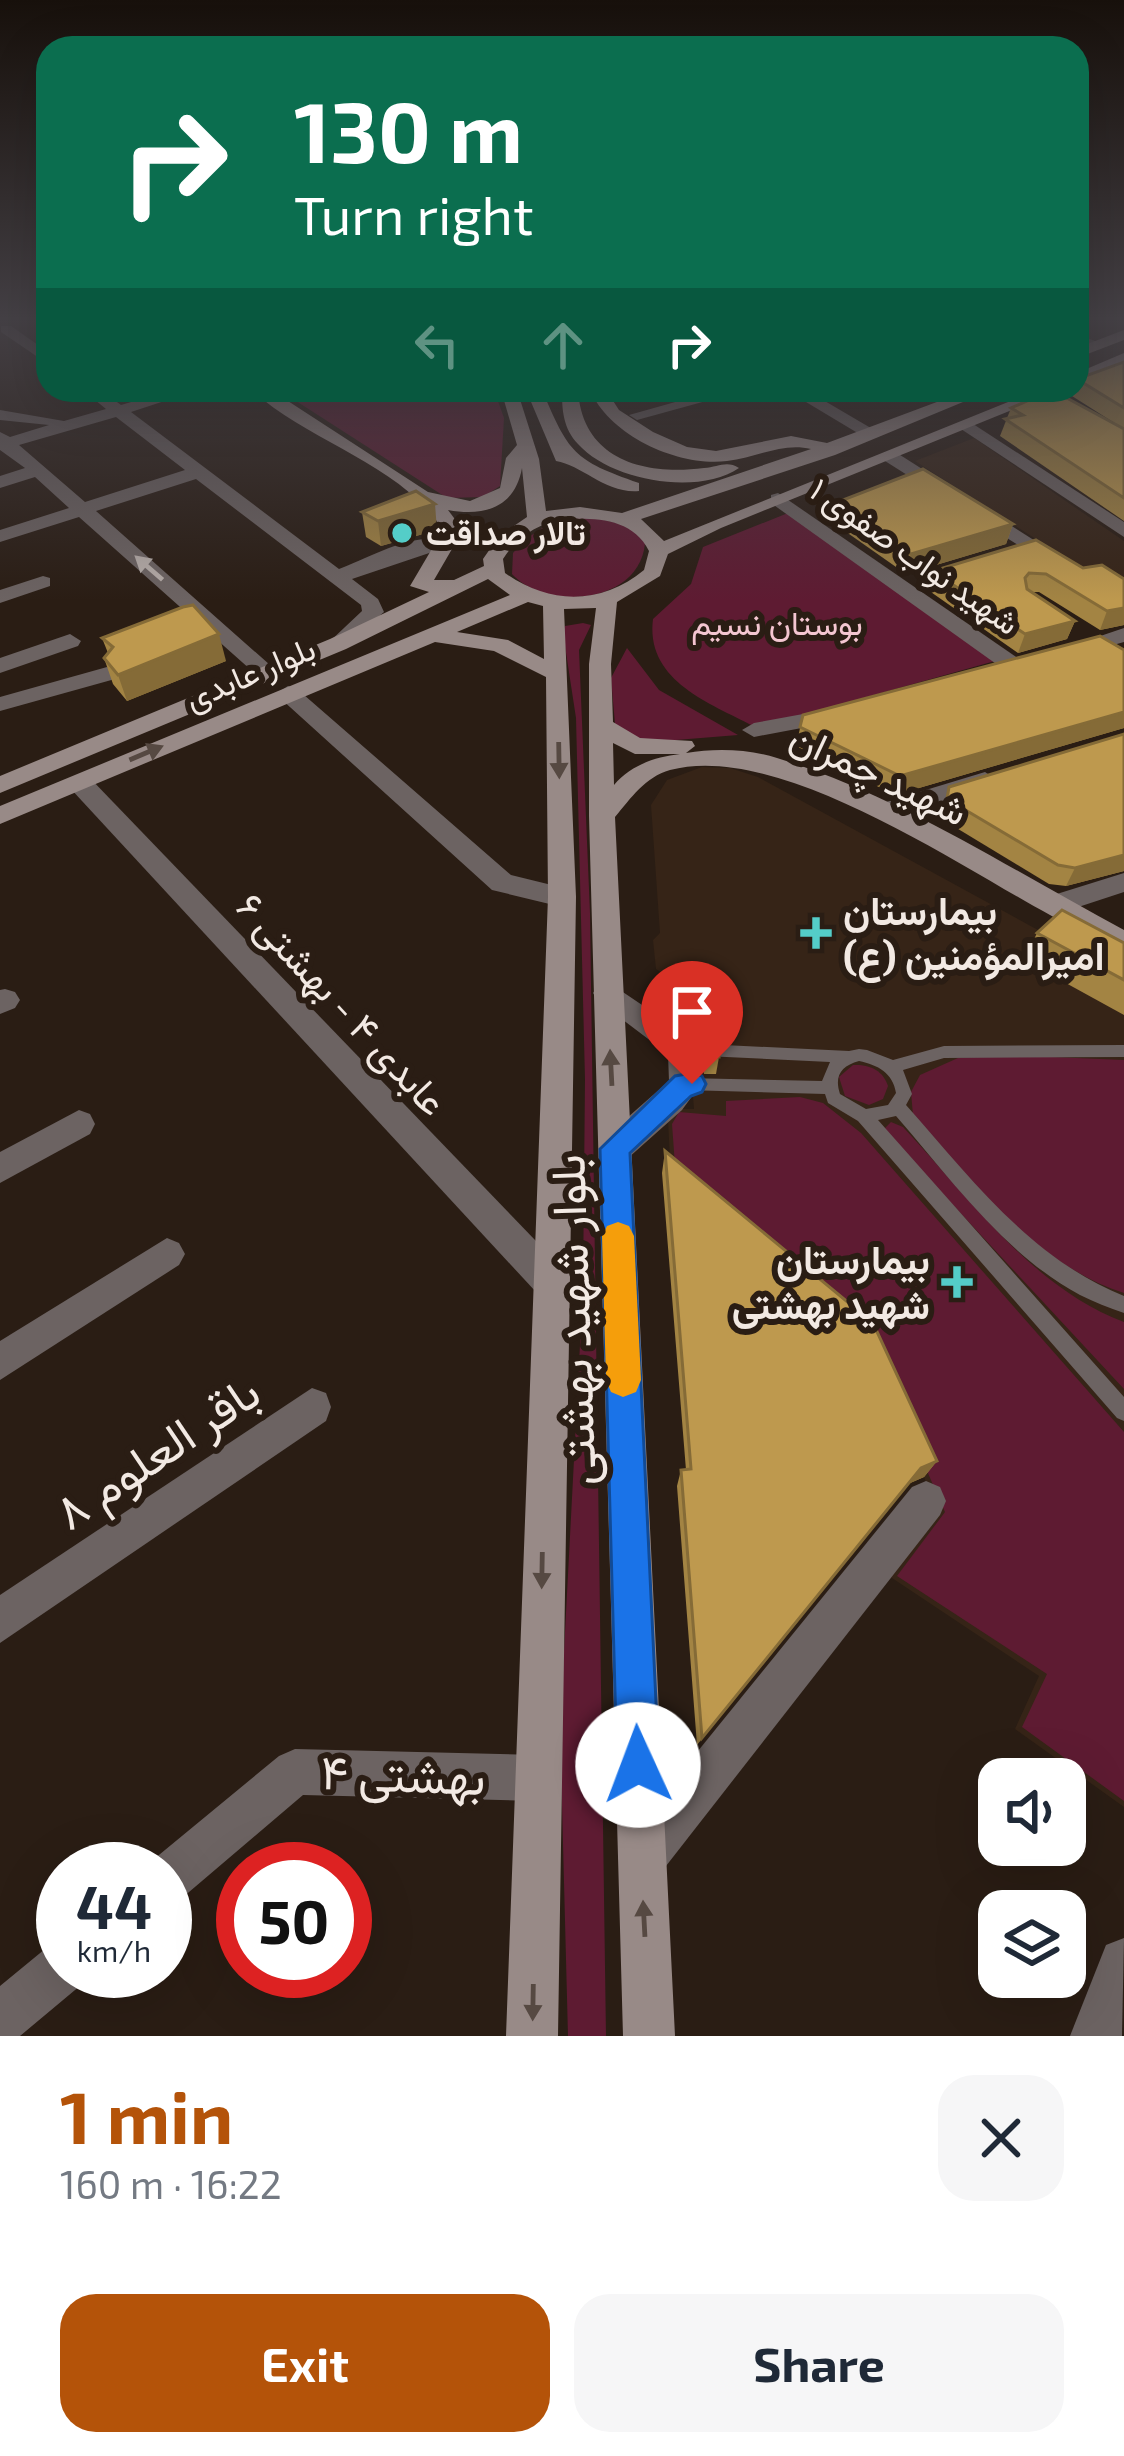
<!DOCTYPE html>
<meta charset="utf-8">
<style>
:root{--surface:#fff;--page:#f6f6f7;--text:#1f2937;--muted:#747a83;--accent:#b45309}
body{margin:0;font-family:"Exo 2",Vazirmatn,sans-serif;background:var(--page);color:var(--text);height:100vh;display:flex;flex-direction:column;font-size:45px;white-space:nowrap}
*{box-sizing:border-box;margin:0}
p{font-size:39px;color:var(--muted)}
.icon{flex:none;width:66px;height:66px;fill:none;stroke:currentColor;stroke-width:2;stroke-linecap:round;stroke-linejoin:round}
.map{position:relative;height:2036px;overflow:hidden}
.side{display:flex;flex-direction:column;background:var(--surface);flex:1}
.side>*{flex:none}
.top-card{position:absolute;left:36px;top:36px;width:1053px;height:366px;border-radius:36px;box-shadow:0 12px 48px #0002;background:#0b6e4f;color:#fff;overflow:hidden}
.fabs{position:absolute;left:978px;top:1758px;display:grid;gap:24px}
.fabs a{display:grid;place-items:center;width:108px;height:108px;border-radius:24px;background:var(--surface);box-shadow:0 12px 48px #0002;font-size:60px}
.speed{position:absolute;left:36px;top:1842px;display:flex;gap:24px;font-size:60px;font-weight:700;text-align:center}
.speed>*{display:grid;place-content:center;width:156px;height:156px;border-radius:50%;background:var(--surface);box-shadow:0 12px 48px #0002;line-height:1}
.speed small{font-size:30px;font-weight:400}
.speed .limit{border:18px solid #d22;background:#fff;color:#111}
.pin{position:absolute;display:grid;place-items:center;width:102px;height:102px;color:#fff;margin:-123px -51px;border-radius:50% 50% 50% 0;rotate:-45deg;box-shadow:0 0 12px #0007}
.pin .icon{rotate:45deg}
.me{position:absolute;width:132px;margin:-66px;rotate:358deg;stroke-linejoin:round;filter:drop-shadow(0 0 9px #0008)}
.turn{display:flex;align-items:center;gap:42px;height:252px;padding:0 60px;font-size:54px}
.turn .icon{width:156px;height:156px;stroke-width:2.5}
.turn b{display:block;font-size:84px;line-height:102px}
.lanes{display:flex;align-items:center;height:114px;padding:0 60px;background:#0003;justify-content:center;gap:60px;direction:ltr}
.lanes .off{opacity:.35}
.round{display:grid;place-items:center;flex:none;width:126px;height:126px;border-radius:36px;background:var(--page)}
.summary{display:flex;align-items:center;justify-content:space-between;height:204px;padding:0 60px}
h1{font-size:72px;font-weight:700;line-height:90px;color:var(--accent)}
.primary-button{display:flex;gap:24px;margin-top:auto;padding:24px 60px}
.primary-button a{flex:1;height:138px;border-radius:36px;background:var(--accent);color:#fff;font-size:48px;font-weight:700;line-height:138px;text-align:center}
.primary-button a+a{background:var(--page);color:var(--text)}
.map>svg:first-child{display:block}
</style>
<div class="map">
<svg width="1124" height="2036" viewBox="0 0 1124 2036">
<rect width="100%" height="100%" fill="#2a1d14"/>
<g fill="#362417">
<polygon points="974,438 1124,541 1124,596 915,461"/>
<polygon points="702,767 730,768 758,777 1124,977 1124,1807 1015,1729 1039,1676 889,1576 939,1511 864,1342 671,1180 668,1120 676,1109 694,1109 690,1061 698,1043 692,1027 692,993 656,969 653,940 660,933 651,805 667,780"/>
</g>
<g fill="#5e1b32">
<polygon points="279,390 494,390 504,418 500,486 483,497 447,498"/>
<path d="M788 513 995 661 757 728C712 704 645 682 653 619L691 584 703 547Z"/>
<path d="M588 516 629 526 645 543C640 604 546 612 512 574L513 553C536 527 553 520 588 516Z"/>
<polygon points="583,623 591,625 579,650 590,913 606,2036 568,2036 560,1728 583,1287 585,1079 576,718 563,633 565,626"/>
<polygon points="627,648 659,690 738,735 639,743 615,724 611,678"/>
<path d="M1005 1055 1124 1060V1293C1041 1267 967 1182 913 1115L911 1092 920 1075 958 1058Z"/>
<path d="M853 1065C869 1064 883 1070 888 1086L883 1099 869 1105 845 1096 839 1077Z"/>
<polygon points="800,1097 823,1103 861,1133 1124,1432 1124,1801 1022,1727 1047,1674 897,1576 945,1512 870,1341 676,1179 672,1124 679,1112 726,1116 726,1101"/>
<path d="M891 1122 903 1127C969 1197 1031 1287 1124 1322V1389L887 1134 885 1128Z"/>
</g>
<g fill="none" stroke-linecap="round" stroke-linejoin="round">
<path fill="#6c6362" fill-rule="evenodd" d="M683 1043 849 1051 859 1049 867 1050 893 1060 944 1046 1124 1045V1057L944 1058 903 1070 912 1094 906 1105C971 1178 1030 1258 1124 1296V1313C1109 1308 1094 1302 1080 1295 1004 1254 952 1180 896 1116L878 1120 1124 1397V1421L1117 1418 858 1121 828 1103 825 1094 685 1090 679 1089 677 1084 679 1079 685 1078 822 1081 830 1062 683 1055 678 1053 675 1049 678 1045ZM859 1061C878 1065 893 1073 896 1093L888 1105 866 1109 840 1094C834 1076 841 1066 859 1061Z"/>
<g fill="#6c6362" fill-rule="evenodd">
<polygon points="1,326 11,326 48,352 48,364 1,332"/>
<polygon points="1077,334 1100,343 1103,346 1095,351 1077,344"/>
<path d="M83 390H101L121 405 172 390H198L131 412 339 569C369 558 424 525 453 545L352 579 378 599 384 612 338 651 327 644 362 611 361 605 196 479 96 511 279 673 268 680 260 678 79 517 0 542V530L69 508 35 477 0 488V476L25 468 0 450V432L10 437 49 425 0 420V410L64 421 106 409ZM116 417 185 470 85 502 19 445Z"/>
<polygon points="718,390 746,390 637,420 629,415"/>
<polygon points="786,390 806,390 881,434 866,438"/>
<polygon points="967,420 1124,522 1124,537 961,429 958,425"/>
<polygon points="885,453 897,453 1070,563 1053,567 885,461"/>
<polygon points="778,493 1022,661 1022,671 1006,671 771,503 771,495"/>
<polygon points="43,576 50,578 50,586 0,603 0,590"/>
<polygon points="1124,628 1124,642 1067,658 1056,651"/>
<polygon points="70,634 81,641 78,646 0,673 0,658"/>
<polygon points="107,667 118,674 115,679 0,711 0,697"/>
<polygon points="288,686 296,688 511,875 572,890 576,897 572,904 562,907 492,890 280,698 277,693"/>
<polygon points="836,708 844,710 844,720 754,737 742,730 754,723"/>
<polygon points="985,772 997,780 994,786 882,820 869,812 873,806"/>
<polygon points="79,774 88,776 562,1268 567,1280 562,1292 549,1296 536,1292 70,788 67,782"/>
<polygon points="1124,873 1124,892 1054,915 1040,905 1044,898"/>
<polygon points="608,982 694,1040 701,1084 682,1110 627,1159 615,1163 603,1159 599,1149 603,1139 669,1081 668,1054 598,1001 593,993 598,985"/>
<polygon points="5,989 15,992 20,1000 15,1008 0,1014 0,990"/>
<polygon points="79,1110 90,1114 95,1124 90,1134 0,1183 0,1152"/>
<polygon points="167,1238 179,1243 185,1254 179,1265 0,1380 0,1341"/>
<polygon points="312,1388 326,1393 331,1407 326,1421 0,1643 0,1595"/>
<polygon points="926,1481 940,1487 946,1501 940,1515 659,1875 642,1882 625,1875 618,1858 625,1841 912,1487"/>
<polygon points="295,1749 537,1755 553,1762 560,1778 553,1794 537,1801 303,1795 182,1898 165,1905 165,1869 146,1869 148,1864 279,1756"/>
<polygon points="1124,1938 1122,2036 1070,2036 1106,1945"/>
<polygon points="63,1942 63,1971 87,1971 81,1985 20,2036 0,2036 0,1986 45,1949"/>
</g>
<g fill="#988a87" fill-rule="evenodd">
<polygon points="1124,330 1124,340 1077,358 1077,348"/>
<polygon points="1124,353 1124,364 1077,384 1077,373"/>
<path d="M252 390H271L428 492 470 501 500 488 506 458 517 445 501 390H517L539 459 546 511 580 507 622 513 811 449C782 442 756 458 727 461 678 467 610 436 590 390H606L619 410 653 432 687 447 716 451 791 436 827 443 969 390H992L835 455 641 519 664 541 1038 390H1061L721 528 668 554 660 576 617 602 611 664 613 722 640 738 692 741 695 746 686 753C716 748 748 749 777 758 896 794 1015 872 1124 930V953C1098 946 1074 928 1050 915 956 864 777 741 670 770 645 777 631 798 615 817L675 2036H623L589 816V664L596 608 564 609 576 897 558 2036H506L548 897 546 677 494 651 435 642 0 824V806L510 595 488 579 346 649 0 793V776L330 639 429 592 410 586 443 530C400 463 307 442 252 390ZM522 468 527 517 499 536 483 559 484 566 454 580H434L463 530 448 510C485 517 515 507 522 468ZM567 519C598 518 633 519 649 551L644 570C602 605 549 605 505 573L503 559C518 535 539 523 567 519ZM528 602 543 606 544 659 508 640 457 632ZM613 743 635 754H680C655 757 631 765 614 785Z"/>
<path d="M526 390H542C569 453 573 460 639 483V491C606 494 582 465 556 461Z"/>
<path d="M562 390H578C582 459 643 476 704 468 718 467 727 460 739 468 698 496 611 481 578 444 563 428 562 410 562 390Z"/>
</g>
</g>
<g fill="#a38443">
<polygon points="1124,362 1124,429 1072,396 1074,390 1077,390 1077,379"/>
<polygon points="1011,408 1124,429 1124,521 1000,436"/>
<polygon points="835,503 1013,524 1006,544 906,574 832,522"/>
<polygon points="362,512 437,530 381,546 366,537"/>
<polygon points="1083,568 1124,579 1124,625 1100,630 1039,592 1031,592 1075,621 1067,639 1018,653 928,590 933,571"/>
<polygon points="102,638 226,661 127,701 113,684 104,658 108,653"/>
<polygon points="1124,650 1124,728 895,795 796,746 803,715"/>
<polygon points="1124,734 1124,871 1066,886 1049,884 940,818 949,787"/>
<polygon points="1037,933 1124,943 1124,1015 1024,960"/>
<polygon points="705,1043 719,1057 716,1074 704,1074 702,1060"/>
<polygon points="665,1151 937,1461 924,1477 908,1484 697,1745 677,1486 681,1470 686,1470 662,1173"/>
</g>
<g fill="#856b37">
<polygon points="435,504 437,530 381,546 378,521"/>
<polygon points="1013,524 1006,544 906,574 911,554"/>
<polygon points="1124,608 1124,625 1100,630 1107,611"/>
<polygon points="1075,621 1067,639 1018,653 1025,634"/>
<polygon points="219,634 226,661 127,701 118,675"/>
<polygon points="1124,712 1124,728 895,795 900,776"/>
<polygon points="1124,855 1124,871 1066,886 1075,868"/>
<polygon points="937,1461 924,1477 908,1484 697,1745 921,1468"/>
</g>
<g fill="#be994e" stroke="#856b37" stroke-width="3">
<polygon points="1124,362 1124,408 1077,379"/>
<polygon points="1052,390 1124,429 1124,498 1005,419 1023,415 1011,408"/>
<polygon points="923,469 1013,524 911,554 835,503"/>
<polygon points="416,491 435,504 378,521 362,512"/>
<polygon points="1036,540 1083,568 1102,565 1124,579 1124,608 1107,611 1046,574 1029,573 1025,578 1027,589 1075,621 1025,634 933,571"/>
<polygon points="193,605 219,634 118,675 104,658 113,647 102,638 183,607"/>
<polygon points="1100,636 1124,650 1124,712 900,776 800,727 803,715"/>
<polygon points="1124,734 1124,855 1075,868 1058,865 947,799 949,787"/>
<polygon points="1062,910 1124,943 1124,980 1037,933"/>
<polygon points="705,1043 718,1044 719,1057 707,1057"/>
<polygon points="665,1151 873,1323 937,1461 921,1468 702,1738 681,1470 691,1469"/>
</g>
<defs><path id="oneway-solid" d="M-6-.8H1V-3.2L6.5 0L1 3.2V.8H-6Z" transform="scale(3)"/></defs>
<use fill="#b6ada9" href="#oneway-solid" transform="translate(149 568) rotate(-139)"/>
<g fill="#564942">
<use href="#oneway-solid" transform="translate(146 753) rotate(-23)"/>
<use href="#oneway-solid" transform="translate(559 760) rotate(89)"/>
<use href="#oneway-solid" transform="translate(611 1068) rotate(-93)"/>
<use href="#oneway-solid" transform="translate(542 1570) rotate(91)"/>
<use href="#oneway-solid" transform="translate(644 1919) rotate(-93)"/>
<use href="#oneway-solid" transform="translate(533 2002) rotate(91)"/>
</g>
<linearGradient id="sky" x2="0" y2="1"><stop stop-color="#17100b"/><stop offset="0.53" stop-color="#444045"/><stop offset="1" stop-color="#444045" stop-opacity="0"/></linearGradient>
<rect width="1124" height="601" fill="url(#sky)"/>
<polygon fill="#1a73e8" stroke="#114b97" stroke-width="3" points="692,1073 702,1076 706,1084 702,1092 691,1096 630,1153 659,1765 653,1780 638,1786 623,1780 617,1765 600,1149 675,1076"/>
<polygon fill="#f59e0b" points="618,1222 629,1226 634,1236 641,1380 636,1392 623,1397 611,1392 606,1380 602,1236 607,1226"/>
<g fill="#54cdc8" stroke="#2a1d14" stroke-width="4.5">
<circle cx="402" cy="533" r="12"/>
<path d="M810 915h12v12h12v12h-12v12h-12v-12h-12v-12h12z"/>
<path d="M951 1264h12v12h12v12h-12v12h-12v-12h-12v-12h12z"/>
</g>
<g text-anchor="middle" stroke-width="12" stroke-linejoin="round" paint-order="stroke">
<g font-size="33" font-weight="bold" fill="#f2e9e3" stroke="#2a1d14" text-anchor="start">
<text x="426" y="545">تالار صداقت</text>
</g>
<g font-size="33" fill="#f2e9e3" stroke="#2a1d14">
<text transform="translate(915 556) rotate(35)" y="12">شهید نواب صفوی ۱</text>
<text transform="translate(250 673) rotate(-23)" y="12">بلوار عابدی</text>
</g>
<g font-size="33" fill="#f4c6d1" stroke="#2a1d14">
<text x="777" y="635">بوستان نسیم</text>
</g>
<g font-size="39" fill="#f2e9e3" stroke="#2a1d14">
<text transform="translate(879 774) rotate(25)" y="14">شهید چمران</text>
<text transform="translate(342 1004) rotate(47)" y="14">عابدی ۴ - بهشتی ۶</text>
</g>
<g font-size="39" font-weight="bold" fill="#f2e9e3" stroke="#2a1d14" text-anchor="start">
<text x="843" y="925">بیمارستان<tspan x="843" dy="45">امیرالمؤمنین (ع)</tspan></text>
<text x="930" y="1274" text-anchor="end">بیمارستان<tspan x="930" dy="45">شهید بهشتی</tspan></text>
</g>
<g font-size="48" fill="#f2e9e3" stroke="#2a1d14">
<text transform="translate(573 1320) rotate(-92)" y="17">بلوار شهید بهشتی</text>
<text transform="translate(157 1452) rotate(-34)" y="17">باقر العلوم ۸</text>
<text transform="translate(403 1775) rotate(2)" y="17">بهشتی ۴</text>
</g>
</g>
</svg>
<div class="fabs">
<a><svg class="icon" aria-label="sound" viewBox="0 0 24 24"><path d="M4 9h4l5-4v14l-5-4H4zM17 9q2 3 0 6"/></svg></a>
<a><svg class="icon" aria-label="layers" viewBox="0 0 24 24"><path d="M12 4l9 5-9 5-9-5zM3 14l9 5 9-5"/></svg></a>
</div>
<div class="speed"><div>44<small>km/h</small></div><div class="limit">50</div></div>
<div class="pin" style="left:692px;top:1084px;background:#d93025"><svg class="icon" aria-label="arrive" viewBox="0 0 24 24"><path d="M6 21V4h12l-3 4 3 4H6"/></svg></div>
<svg class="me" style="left:638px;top:1765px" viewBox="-20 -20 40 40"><circle r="19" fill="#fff"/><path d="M0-13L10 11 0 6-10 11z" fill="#1a73e8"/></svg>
<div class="top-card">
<div class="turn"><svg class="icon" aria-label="right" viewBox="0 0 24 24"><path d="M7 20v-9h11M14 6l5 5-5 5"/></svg><div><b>130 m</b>Turn right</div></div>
<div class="lanes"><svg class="icon off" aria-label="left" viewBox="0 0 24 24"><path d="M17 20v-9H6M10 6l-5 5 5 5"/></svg><svg class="icon off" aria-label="ahead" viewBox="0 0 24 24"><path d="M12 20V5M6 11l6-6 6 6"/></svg><svg class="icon" aria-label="right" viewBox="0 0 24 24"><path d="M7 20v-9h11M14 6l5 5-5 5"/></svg></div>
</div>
</div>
<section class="side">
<div class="summary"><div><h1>1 min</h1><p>160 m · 16:22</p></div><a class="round"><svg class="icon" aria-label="close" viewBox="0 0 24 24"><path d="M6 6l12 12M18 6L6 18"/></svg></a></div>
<div class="primary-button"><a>Exit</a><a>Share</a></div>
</section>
